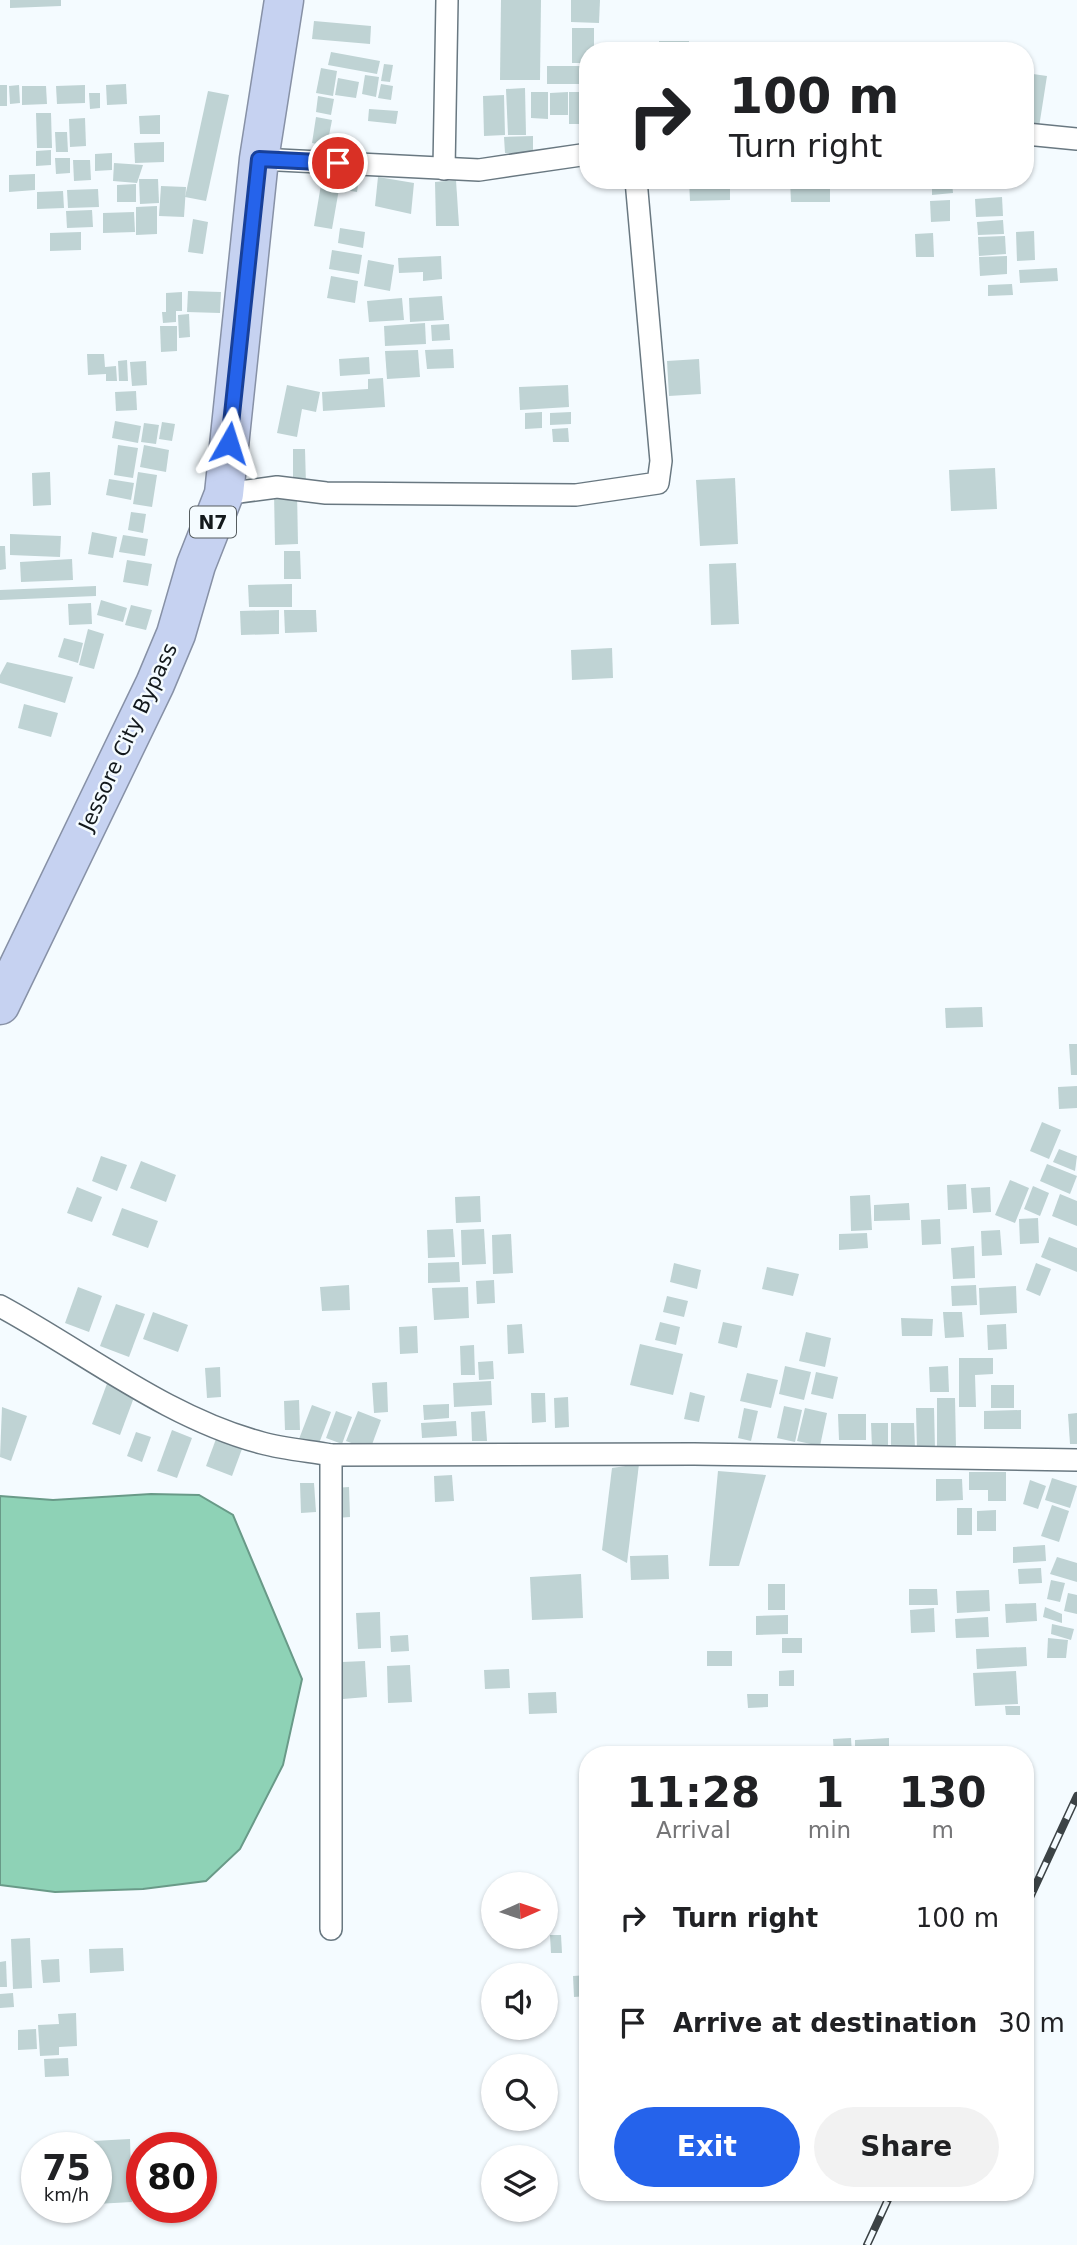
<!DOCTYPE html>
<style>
:root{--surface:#fff;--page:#f2f2f2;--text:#202124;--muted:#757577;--accent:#2563eb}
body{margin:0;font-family:"DejaVu Sans",sans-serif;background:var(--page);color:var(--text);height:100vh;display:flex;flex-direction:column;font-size:26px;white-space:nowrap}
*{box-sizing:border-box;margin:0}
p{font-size:23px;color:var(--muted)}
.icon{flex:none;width:38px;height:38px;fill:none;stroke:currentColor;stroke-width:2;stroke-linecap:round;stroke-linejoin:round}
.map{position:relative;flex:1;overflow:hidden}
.drawer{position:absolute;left:579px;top:1746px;width:455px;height:455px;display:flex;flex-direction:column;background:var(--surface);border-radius:28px;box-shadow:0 2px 5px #0004}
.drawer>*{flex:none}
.hud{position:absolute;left:579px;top:42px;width:455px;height:147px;border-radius:28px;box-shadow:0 2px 5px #0004;background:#fff;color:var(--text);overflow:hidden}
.needle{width:46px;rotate:87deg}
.tools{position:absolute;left:481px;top:1872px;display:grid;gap:14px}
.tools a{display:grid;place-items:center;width:77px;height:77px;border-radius:50%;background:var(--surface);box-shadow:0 2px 5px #0004;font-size:35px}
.speed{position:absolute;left:21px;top:2132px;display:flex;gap:14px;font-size:35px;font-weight:700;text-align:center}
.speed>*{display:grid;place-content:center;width:91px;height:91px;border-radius:50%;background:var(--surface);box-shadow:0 2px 5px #0004;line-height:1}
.speed small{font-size:18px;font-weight:400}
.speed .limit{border:10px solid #d22;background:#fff;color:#111}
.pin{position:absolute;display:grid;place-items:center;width:60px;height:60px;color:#fff;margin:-30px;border:4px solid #fff;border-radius:50%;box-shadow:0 2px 7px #0007}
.me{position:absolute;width:77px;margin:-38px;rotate:6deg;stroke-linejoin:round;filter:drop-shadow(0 0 5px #0008)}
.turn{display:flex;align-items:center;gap:24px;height:147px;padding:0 35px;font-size:32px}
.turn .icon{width:91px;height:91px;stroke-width:2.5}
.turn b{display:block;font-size:49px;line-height:60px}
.eta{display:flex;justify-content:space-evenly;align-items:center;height:119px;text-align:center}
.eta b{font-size:42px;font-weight:600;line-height:49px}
.button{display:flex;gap:14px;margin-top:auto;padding:14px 35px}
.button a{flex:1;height:80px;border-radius:42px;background:var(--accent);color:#fff;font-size:28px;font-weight:600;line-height:80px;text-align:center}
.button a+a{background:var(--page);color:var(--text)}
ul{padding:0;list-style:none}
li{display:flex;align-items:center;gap:21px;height:105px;padding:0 35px}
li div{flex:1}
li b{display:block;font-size:26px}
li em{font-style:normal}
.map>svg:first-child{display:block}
</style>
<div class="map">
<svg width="1077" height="2245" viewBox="0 0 1077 2245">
<rect width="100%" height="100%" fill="#f4fbff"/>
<polygon fill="#8ed2b6" stroke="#699a88" stroke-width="2" points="151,1494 199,1495 233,1515 302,1679 283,1765 240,1849 206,1881 143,1889 55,1892 0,1885 0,1496 53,1500"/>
<g fill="#bfd3d4">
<polygon points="10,0 61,0 61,6 10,8"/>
<polygon points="501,0 541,0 540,80 500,80"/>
<polygon points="571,0 600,0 599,23 571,22"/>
<polygon points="314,21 371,26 370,44 312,39"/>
<polygon points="572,28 594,28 594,51 588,51 588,63 572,63"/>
<rect x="659" y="41" width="30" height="10"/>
<polygon points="331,52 380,61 377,74 328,65"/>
<polygon points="384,64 393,65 390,82 381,81"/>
<rect x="547" y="66" width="41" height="18"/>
<polygon points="321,68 337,71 333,96 316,93"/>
<polygon points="1026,73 1047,76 1039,127 1026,124"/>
<polygon points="365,75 379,77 376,97 362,94"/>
<polygon points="338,78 359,82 356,98 335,95"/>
<polygon points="126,84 127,104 107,105 106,85"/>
<polygon points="381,84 393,86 391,100 378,98"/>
<rect x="0" y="85" width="7" height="21"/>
<polygon points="19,85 20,103 10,104 9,86"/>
<polygon points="85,85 85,103 57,104 56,86"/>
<polygon points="22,86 46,86 47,104 22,105"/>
<polygon points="525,88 526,135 508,135 506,89"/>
<polygon points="208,91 229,95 206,201 185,197"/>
<polygon points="531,92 548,92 548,119 531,118"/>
<polygon points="568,92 568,115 550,115 550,93"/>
<rect x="569" y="92" width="18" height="32"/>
<polygon points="89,93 100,93 100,108 90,109"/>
<polygon points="504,95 505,135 484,136 483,96"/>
<polygon points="318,96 334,99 331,115 316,112"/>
<polygon points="369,109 398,111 396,124 368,121"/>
<polygon points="36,113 51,113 52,148 37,148"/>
<polygon points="160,115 160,134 140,134 139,116"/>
<polygon points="316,117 332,120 327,146 312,143"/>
<polygon points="85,118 86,146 70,147 69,119"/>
<polygon points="55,132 67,132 68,152 56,152"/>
<polygon points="533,136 533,153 505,153 504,137"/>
<polygon points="164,142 164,162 135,163 134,143"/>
<polygon points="51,150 51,165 36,166 36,151"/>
<polygon points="112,153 112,170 95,171 95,154"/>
<polygon points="55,158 70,158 70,173 56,174"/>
<polygon points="73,160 90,160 91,180 74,181"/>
<polygon points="114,163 143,165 137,183 113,181"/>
<polygon points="323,173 359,178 357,192 339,189 332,229 314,226"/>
<polygon points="35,174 35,190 9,192 9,175"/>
<polygon points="378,177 414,183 411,214 375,206"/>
<polygon points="139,179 158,179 159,203 140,204"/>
<polygon points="456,180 459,226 436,226 435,182"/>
<polygon points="689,180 730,180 730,200 690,201"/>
<polygon points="790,180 830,180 830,202 791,202"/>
<polygon points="981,180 998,180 999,187 982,188"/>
<polygon points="952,182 953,193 932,195 932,183"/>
<polygon points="136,184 136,202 117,202 117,185"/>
<polygon points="161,186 186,187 184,217 159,216"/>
<polygon points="98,189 99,207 68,208 67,190"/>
<polygon points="63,191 64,208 37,209 37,192"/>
<polygon points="1002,197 1003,216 976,217 975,199"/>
<polygon points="950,200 950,221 931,222 930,201"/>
<polygon points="157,206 157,234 136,235 136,207"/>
<polygon points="92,210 93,227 67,228 66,211"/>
<polygon points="134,212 135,232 103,233 103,213"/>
<polygon points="193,219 208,222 203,254 188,252"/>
<polygon points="1003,220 1004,234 978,235 977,222"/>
<polygon points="340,228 365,232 363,248 338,243"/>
<polygon points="1034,231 1035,260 1017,261 1016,232"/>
<polygon points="81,232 81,250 50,251 50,233"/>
<polygon points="933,233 934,257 916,257 915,234"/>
<polygon points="1005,236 1006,254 979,256 978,237"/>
<polygon points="332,250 362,255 359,274 329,269"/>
<polygon points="441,256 442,279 423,281 423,272 399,273 398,258"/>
<polygon points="1007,256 1007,274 980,276 979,257"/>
<polygon points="368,260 394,265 390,291 364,286"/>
<polygon points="1057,268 1058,281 1020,283 1019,270"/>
<polygon points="331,276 358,281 355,303 327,298"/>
<polygon points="1012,284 1013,295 988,296 988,285"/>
<polygon points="188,291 221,292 220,313 187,312"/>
<polygon points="182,292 182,311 176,311 176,322 163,323 162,312 166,312 166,293"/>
<polygon points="442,296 444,320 410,322 409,298"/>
<polygon points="402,298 404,320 369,322 367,301"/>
<polygon points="189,314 190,337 179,338 178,315"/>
<polygon points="425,323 426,344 385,346 384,326"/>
<polygon points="449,324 450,340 432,341 431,325"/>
<polygon points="160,326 177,326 177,351 161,352"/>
<polygon points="453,349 454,368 427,369 425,350"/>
<polygon points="418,350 420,377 387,379 385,351"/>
<polygon points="87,354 104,354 105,367 116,366 117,381 106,381 106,374 88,375"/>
<polygon points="369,357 370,374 340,376 339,359"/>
<polygon points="699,359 701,394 669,396 667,361"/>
<polygon points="127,360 128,381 119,381 118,361"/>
<polygon points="146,361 147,385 132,386 130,362"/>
<polygon points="383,378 385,407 323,411 322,392 368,389 368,379"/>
<polygon points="287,385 320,392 316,412 302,409 297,437 277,433"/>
<polygon points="568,385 569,407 520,410 519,387"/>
<polygon points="136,391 137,410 116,411 115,392"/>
<polygon points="542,412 542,428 525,429 525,413"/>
<polygon points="571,412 571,424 550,425 550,413"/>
<polygon points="115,421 141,426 138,443 112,438"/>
<polygon points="162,422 175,424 172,441 159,439"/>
<polygon points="144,423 159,425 156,444 141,442"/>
<polygon points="568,428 569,442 553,442 552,429"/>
<polygon points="118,445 138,448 133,478 114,475"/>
<polygon points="144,445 169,450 166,472 140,467"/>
<polygon points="293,449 305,449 306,485 293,485"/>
<polygon points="995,468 997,509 951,511 949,470"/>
<polygon points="50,472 51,505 33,506 32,473"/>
<polygon points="138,472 157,475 152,507 133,504"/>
<polygon points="735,478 738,544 700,546 696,480"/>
<polygon points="109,479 134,483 131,500 106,495"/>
<polygon points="297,491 298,544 275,545 274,492"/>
<polygon points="131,512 146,514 143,533 128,530"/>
<polygon points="92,532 117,537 113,558 88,554"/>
<polygon points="10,534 61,536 60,557 10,555"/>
<polygon points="123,535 148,539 145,556 119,552"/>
<polygon points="0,546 5,546 6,569 0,570"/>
<polygon points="284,551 300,551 301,579 284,579"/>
<polygon points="72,559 73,580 21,582 20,562"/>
<polygon points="127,560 152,564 148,586 123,582"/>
<polygon points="736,563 739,624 711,625 709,564"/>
<polygon points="292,584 292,607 249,607 248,585"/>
<polygon points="96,586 96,596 0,600 0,590"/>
<polygon points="101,600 127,608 123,622 97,615"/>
<polygon points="91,603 92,624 69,625 68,604"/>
<polygon points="131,605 152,610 146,630 125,625"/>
<polygon points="279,610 279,634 241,635 240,611"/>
<polygon points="284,610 316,610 317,632 285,633"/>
<polygon points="88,629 104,634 94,669 79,665"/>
<polygon points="64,638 83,643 78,663 58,657"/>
<polygon points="612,648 613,678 572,680 571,650"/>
<polygon points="7,662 73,677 65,703 0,683 0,675"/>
<polygon points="24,704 58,713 51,737 18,728"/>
<polygon points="982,1007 983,1027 946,1028 945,1008"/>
<polygon points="1069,1044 1077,1044 1077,1075 1071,1075"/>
<polygon points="1077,1086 1077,1108 1059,1109 1058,1087"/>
<polygon points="1042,1122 1061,1130 1049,1159 1030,1151"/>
<polygon points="1059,1149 1077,1156 1075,1171 1053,1162"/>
<polygon points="101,1156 127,1165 117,1191 92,1181"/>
<polygon points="141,1161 176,1175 166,1202 130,1188"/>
<polygon points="1047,1164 1077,1176 1070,1194 1040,1181"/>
<polygon points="1010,1180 1029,1188 1015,1223 995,1215"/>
<polygon points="966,1184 967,1209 948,1210 947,1185"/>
<polygon points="1033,1186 1049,1193 1040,1216 1024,1209"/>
<polygon points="77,1187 102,1197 92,1222 67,1213"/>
<polygon points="990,1187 991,1212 973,1213 971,1188"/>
<polygon points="1060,1194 1077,1201 1077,1226 1052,1216"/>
<polygon points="870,1195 872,1230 851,1231 850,1196"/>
<polygon points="480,1196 481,1222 456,1223 455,1197"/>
<polygon points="909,1203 910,1220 874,1221 874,1205"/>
<polygon points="122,1208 158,1221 148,1248 112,1235"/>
<polygon points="1038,1218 1039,1243 1020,1244 1019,1219"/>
<polygon points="940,1219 941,1244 922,1245 921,1220"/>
<polygon points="453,1229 455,1257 428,1258 427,1230"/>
<polygon points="484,1229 486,1264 462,1265 461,1230"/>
<polygon points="1000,1230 1002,1255 982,1256 981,1231"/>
<polygon points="867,1233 868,1248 839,1250 839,1234"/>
<polygon points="511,1234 513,1273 493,1274 492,1235"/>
<polygon points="1049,1237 1077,1248 1077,1272 1041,1257"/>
<polygon points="974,1246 975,1278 953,1279 951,1248"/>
<polygon points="459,1262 460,1282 428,1283 428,1263"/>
<polygon points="674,1263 701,1270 697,1289 670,1282"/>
<polygon points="1036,1263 1051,1269 1040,1296 1026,1290"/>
<polygon points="767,1267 799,1274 793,1296 762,1289"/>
<polygon points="494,1280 495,1303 477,1304 476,1281"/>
<polygon points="349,1285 350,1310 322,1311 320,1287"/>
<polygon points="976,1285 977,1305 952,1306 951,1286"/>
<polygon points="1016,1286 1017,1313 980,1315 979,1288"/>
<polygon points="78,1287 102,1296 89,1332 65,1323"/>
<polygon points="468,1287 469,1318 434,1320 432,1288"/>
<polygon points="667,1296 688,1301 684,1317 663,1312"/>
<polygon points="116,1304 145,1314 129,1357 100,1346"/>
<polygon points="153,1312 188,1325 178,1352 143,1339"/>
<polygon points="943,1312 962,1312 964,1337 945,1338"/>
<polygon points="901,1318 933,1319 932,1336 902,1336"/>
<polygon points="660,1322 680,1327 676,1345 655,1340"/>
<polygon points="723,1322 742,1326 737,1348 718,1343"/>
<polygon points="522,1324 524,1353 508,1354 507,1325"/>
<polygon points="1006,1324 1007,1349 988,1350 987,1325"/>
<polygon points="417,1326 418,1353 400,1354 399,1327"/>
<polygon points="806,1332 831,1338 825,1367 799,1361"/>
<polygon points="640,1344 683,1354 673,1395 630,1385"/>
<polygon points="474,1345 475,1375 461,1375 460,1346"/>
<polygon points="959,1358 993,1358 993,1374 975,1375 976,1407 959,1407"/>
<polygon points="493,1361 494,1379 479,1380 478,1362"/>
<polygon points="785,1366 811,1372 804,1400 779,1394"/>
<polygon points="948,1366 949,1392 930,1392 929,1367"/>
<polygon points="220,1367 221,1397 207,1398 205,1368"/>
<polygon points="816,1372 838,1377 833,1399 811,1394"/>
<polygon points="747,1373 778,1380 771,1408 740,1401"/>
<polygon points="108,1381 136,1392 120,1435 92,1424"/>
<polygon points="491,1381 492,1405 454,1407 453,1383"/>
<polygon points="387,1382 388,1412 374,1413 372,1383"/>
<rect x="991" y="1385" width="23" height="23"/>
<polygon points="690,1392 705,1396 699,1422 684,1419"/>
<polygon points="531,1393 545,1393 546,1422 532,1423"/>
<polygon points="568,1397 569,1427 555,1428 554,1398"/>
<polygon points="937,1398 955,1398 956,1448 937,1448"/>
<polygon points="299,1400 300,1430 285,1430 284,1401"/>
<polygon points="449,1404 449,1418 424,1420 423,1405"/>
<polygon points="312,1405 331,1412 318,1446 299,1439"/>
<polygon points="784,1406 802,1410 795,1442 777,1438"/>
<polygon points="2,1407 27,1416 11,1461 0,1457"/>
<polygon points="744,1408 758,1411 751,1441 738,1438"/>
<polygon points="805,1408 827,1413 820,1446 797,1441"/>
<polygon points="916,1408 934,1408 935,1449 917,1450"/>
<polygon points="1021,1410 1021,1429 984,1429 984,1411"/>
<polygon points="336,1411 352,1417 342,1444 326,1438"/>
<polygon points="358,1411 381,1420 370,1450 346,1441"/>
<polygon points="485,1411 487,1441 472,1441 471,1412"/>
<polygon points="1077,1413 1077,1444 1070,1444 1068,1414"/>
<polygon points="838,1414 866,1414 866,1440 839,1440"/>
<polygon points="456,1421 457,1436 422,1438 421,1423"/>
<polygon points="871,1423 888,1423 888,1448 872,1448"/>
<polygon points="891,1423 914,1423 915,1448 891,1448"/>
<polygon points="172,1430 192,1438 177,1478 157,1471"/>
<polygon points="136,1432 151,1437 142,1462 127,1456"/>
<polygon points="216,1439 242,1449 232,1476 206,1466"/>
<polygon points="639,1464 627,1563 602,1550 612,1468"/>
<polygon points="718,1471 766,1475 739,1566 709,1566"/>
<polygon points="969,1472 1006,1472 1006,1501 988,1501 988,1490 969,1490"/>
<polygon points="452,1475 454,1501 435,1502 434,1476"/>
<polygon points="1052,1478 1077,1486 1070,1508 1045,1500"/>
<polygon points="936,1479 962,1479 963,1500 936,1501"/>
<polygon points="1030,1480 1046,1486 1038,1509 1023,1504"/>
<polygon points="300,1483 314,1483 316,1512 301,1513"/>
<polygon points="349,1487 350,1517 336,1518 334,1488"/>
<polygon points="1052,1505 1069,1511 1059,1542 1041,1536"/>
<rect x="957" y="1508" width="15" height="27"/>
<polygon points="996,1510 996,1531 977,1531 977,1511"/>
<polygon points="1045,1545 1046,1561 1013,1563 1013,1547"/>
<polygon points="668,1555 669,1579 631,1580 630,1556"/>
<polygon points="1057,1557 1077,1563 1077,1582 1050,1574"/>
<polygon points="1041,1568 1042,1583 1019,1584 1018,1569"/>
<polygon points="581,1574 583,1618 532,1620 530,1577"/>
<polygon points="1051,1580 1065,1583 1060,1602 1047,1599"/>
<rect x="768" y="1584" width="17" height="26"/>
<polygon points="909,1589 937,1589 938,1605 909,1605"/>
<polygon points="989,1590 990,1611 957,1613 956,1591"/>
<polygon points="1068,1593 1077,1595 1077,1614 1064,1611"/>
<polygon points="1036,1603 1037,1621 1006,1623 1005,1604"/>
<polygon points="1045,1607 1062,1614 1062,1623 1043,1617"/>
<polygon points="934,1608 935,1632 911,1633 910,1610"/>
<polygon points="380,1612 381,1648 358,1649 356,1613"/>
<polygon points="788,1615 788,1634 756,1635 756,1616"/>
<polygon points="988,1617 989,1637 956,1638 955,1619"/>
<polygon points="1052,1624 1074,1629 1071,1640 1051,1634"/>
<polygon points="408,1635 409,1651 391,1652 390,1636"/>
<rect x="782" y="1638" width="20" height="15"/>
<polygon points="1048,1638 1068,1640 1066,1658 1047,1658"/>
<polygon points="1026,1647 1027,1666 977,1669 976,1649"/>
<rect x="707" y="1651" width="25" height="15"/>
<polygon points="365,1661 367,1697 343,1699 342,1662"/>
<polygon points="410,1665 412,1702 388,1703 387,1666"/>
<polygon points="509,1669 510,1688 485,1689 484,1670"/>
<polygon points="794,1670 794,1686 779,1686 779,1671"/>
<polygon points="1016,1671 1018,1704 975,1706 973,1673"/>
<polygon points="556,1692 557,1713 529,1714 528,1693"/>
<polygon points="747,1694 768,1694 768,1707 748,1708"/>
<polygon points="1005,1706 1020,1706 1020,1715 1006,1715"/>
<polygon points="851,1738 852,1755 834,1755 833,1739"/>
<polygon points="889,1738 889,1755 855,1755 855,1740"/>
<polygon points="550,1935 561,1935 562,1953 551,1953"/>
<polygon points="30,1938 32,1988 13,1989 11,1939"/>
<polygon points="123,1948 124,1971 90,1973 89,1949"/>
<polygon points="59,1959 60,1982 43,1983 41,1960"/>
<polygon points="6,1961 7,1987 0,1987 0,1962"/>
<polygon points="588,1975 588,1996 574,1997 573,1976"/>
<polygon points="13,1993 14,2007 0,2008 0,1994"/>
<polygon points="76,2013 77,2046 59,2047 59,2055 40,2056 38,2025 59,2024 58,2014"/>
<polygon points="36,2029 37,2049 18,2050 18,2030"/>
<polygon points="68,2058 69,2076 45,2077 44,2059"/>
<polygon points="581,2083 588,2083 588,2106 582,2106"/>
<polygon points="130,2139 132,2202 96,2204 96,2147 38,2147 38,2144"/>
</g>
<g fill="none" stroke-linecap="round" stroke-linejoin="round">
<defs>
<g id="street">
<polyline points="1026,134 1077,139"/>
<polyline points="259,159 479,170 588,154"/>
<polyline points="444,169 447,0"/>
<polyline points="224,494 277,487 326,493 576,495 658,483 661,461 636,180"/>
<path d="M0 1306C85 1352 167 1418 262 1443 284 1449 308 1451 331 1455"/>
<polyline points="331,1929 331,1455 694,1454 1077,1460"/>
</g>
<polyline id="highway" points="0,1005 155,684 176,634 196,565 224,494 259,159 284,0"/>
</defs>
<use href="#street" stroke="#697881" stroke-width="24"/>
<use href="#highway" stroke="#8791a6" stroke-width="41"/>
<use href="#street" stroke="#fff" stroke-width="21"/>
<use href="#highway" stroke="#c6d2f1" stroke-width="38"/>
<defs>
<g id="rail">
<polyline points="1026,1906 1077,1796"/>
<polyline points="867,2245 891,2193"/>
</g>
</defs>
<use href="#rail" stroke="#3c4346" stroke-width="8"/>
<use href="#rail" stroke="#f4fbff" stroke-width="5" stroke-dasharray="16" stroke-linecap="butt"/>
</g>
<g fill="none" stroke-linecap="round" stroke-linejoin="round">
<defs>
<polyline id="route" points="229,443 259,159 338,163"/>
</defs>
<use href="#route" stroke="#184099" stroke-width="18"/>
<use href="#route" stroke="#2563eb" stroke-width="12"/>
</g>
<g text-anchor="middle" stroke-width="5" stroke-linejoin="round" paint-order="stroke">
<rect fill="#f4fbff" stroke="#565d60" stroke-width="2" x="190" y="506.5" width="46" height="31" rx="5"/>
<g font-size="19" font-weight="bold" fill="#13191c">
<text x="213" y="529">N7</text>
</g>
<g font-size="21" fill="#13191c" stroke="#f4fbff">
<text transform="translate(128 737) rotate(-65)" y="7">Jessore City Bypass</text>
</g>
</g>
</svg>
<div class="tools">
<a><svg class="needle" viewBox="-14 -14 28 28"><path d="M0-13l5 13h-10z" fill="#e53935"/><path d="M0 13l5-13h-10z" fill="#757577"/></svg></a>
<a><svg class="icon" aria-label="sound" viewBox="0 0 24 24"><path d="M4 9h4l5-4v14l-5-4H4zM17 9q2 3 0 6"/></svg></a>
<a><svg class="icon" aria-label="search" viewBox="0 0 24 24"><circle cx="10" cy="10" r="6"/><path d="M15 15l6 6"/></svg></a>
<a><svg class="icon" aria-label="layers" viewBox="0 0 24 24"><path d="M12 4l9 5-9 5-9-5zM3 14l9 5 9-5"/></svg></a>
</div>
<div class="speed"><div>75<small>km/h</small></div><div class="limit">80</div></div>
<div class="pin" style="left:338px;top:163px;background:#d93025"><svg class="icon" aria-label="arrive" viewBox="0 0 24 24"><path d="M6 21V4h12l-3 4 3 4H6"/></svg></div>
<svg class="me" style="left:229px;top:443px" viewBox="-20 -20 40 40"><path d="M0-17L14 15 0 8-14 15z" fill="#2563eb" stroke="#fff" stroke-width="4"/></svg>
<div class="hud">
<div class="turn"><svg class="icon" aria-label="right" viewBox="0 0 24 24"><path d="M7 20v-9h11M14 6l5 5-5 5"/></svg><div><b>100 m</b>Turn right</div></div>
</div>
<section class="drawer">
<div class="eta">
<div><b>11:28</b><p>Arrival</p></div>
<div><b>1</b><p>min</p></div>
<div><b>130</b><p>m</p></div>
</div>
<ul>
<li><svg class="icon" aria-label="right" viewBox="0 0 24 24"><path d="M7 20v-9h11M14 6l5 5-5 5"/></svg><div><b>Turn right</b></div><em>100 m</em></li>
<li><svg class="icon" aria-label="arrive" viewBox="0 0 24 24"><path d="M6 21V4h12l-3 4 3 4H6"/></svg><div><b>Arrive at destination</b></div><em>30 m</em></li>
</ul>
<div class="button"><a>Exit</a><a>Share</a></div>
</section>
</div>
